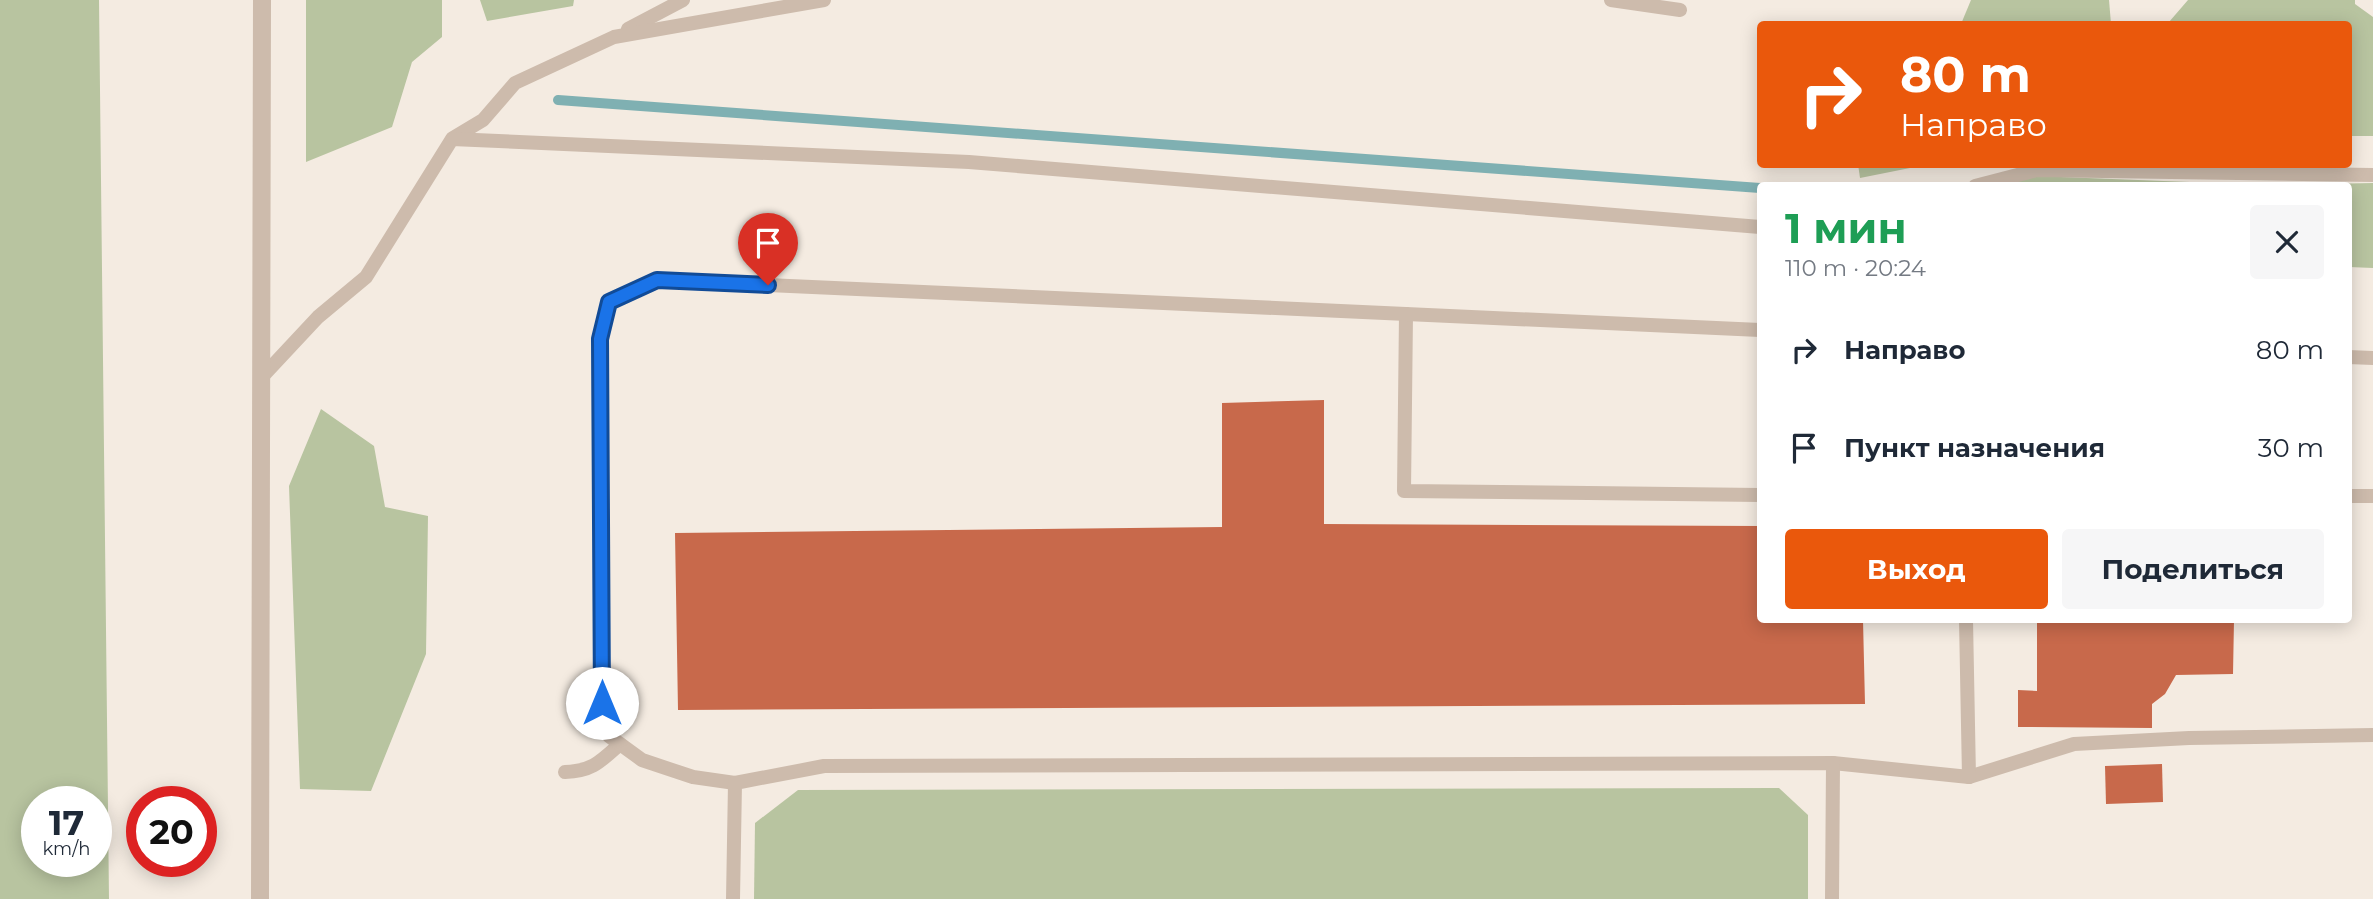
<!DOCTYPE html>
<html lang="ru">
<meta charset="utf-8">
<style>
:root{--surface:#fff;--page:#f6f6f7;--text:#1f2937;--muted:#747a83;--accent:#ea580c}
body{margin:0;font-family:Montserrat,sans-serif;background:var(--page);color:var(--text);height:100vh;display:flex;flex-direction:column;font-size:26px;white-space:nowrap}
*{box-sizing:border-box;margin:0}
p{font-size:23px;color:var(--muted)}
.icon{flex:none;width:38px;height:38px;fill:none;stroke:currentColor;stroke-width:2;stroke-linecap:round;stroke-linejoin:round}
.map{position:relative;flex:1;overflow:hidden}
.details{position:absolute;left:1757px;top:182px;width:595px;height:441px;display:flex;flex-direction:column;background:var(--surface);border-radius:7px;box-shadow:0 4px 18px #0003}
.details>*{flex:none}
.guide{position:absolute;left:1757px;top:21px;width:595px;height:147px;border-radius:7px;box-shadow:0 4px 18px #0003;background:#ea580c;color:#fff;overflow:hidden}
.speed{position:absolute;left:21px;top:786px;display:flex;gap:14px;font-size:35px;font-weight:700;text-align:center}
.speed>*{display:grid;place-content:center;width:91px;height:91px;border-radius:50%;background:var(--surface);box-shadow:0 4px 18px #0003;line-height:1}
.speed small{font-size:18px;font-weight:400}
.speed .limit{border:10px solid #d22;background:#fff;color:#111}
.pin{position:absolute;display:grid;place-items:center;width:60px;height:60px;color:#fff;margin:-72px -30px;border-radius:50% 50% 50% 0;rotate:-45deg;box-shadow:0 0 7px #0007}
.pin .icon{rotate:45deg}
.me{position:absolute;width:77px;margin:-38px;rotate:0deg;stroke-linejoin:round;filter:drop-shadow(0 0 5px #0008)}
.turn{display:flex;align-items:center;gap:24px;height:147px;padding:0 28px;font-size:32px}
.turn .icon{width:91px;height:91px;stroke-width:2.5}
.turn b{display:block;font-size:49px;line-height:60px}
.round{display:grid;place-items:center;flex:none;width:74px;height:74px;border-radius:7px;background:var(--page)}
.overview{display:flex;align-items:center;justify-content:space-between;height:119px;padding:0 28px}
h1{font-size:42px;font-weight:700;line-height:52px;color:#1e9e55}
.action{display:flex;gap:14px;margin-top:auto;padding:14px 28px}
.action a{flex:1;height:80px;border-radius:7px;background:var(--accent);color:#fff;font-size:28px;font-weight:700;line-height:80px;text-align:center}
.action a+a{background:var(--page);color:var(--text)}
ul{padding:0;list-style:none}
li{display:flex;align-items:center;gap:21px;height:98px;padding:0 28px}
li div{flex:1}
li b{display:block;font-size:26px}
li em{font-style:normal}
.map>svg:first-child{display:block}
</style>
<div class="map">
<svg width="2373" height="899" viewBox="0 0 2373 899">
<rect width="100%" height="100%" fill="#f4ebe1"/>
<g fill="#b8c4a0" fill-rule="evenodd">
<path d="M0 0H99L109 899H0ZM37 802H96V861H37Z"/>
<polygon points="306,0 442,0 442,37 412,62 392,127 306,162"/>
<polygon points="480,0 574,0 573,6 487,21"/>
<polygon points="1971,0 2109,0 2111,24 1961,24"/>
<polygon points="2188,0 2355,0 2355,4 2373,17 2373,136 2349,136 2348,24 2162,24 2169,22"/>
<polygon points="1858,164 1925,164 1925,165 1860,178"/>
<polygon points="2035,176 2267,185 2373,183 2373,268 2349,267 2348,186 1998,186"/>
<polygon points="321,409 374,446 385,507 428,516 426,654 371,791 300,789 289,486"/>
<polygon points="1779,788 1808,815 1808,899 754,899 755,823 798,790"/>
</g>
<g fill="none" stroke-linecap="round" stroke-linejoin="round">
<polyline stroke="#7fb0b2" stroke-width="10" points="558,100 1760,188"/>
</g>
<g fill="#c8694b">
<polygon points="1324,400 1324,524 1760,526 1760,620 1863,620 1865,704 678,710 675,533 1222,527 1222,403"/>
<polygon points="2037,620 2234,620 2233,674 2176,675 2165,694 2152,704 2152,728 2018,727 2018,690 2037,691"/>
<polygon points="2162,764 2163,802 2106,804 2105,766"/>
</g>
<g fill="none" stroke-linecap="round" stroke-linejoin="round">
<g stroke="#cdbbac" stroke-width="14">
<polyline points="1611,0 1680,10"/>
<polyline points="628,29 683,0"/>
<polyline points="453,138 483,120 515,83 614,37 824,0"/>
<polyline points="1975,186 2037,170 2373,175"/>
<polyline points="1406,314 1404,491 1760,495"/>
<polyline points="2348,357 2373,358"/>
<polyline points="261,378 318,317 366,277 452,139 969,162 1760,227"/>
<polyline points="2348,496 2373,496"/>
<path d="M565 772C592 771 600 762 620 744"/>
<polyline points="1969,777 2074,744 2189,738 2373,735"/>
<polyline points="735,783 693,777 642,760 609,736 602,703 600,339 609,302 657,280 1760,330"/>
<polyline points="733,899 735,783 824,766 1833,763 1969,777 1966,620"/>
<polyline points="1832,899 1833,763"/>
</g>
<polyline stroke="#cdbbac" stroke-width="18" points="260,899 262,0"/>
</g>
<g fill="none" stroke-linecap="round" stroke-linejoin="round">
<defs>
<polyline id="route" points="602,703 600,339 609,302 657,280 768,285"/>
</defs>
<use href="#route" stroke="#114b97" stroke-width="18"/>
<use href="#route" stroke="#1a73e8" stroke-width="12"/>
</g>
</svg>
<div class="speed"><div>17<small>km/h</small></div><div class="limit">20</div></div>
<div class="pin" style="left:768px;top:285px;background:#d93025"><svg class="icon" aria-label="arrive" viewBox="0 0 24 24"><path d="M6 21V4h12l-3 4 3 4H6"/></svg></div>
<svg class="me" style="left:602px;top:703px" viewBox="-20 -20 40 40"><circle r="19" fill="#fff"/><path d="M0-13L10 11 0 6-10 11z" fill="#1a73e8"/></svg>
<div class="guide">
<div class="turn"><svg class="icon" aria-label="right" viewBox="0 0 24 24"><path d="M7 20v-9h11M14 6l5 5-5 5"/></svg><div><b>80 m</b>Направо</div></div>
</div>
<section class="details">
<div class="overview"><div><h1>1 мин</h1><p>110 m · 20:24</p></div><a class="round"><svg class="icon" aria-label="close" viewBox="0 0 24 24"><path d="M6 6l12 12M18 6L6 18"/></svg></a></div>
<ul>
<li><svg class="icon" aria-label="right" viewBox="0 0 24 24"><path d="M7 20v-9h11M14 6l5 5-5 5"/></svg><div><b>Направо</b></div><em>80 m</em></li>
<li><svg class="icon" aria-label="arrive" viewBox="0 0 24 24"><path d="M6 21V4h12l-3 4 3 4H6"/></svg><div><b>Пункт назначения</b></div><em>30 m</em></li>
</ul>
<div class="action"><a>Выход</a><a>Поделиться</a></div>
</section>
</div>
